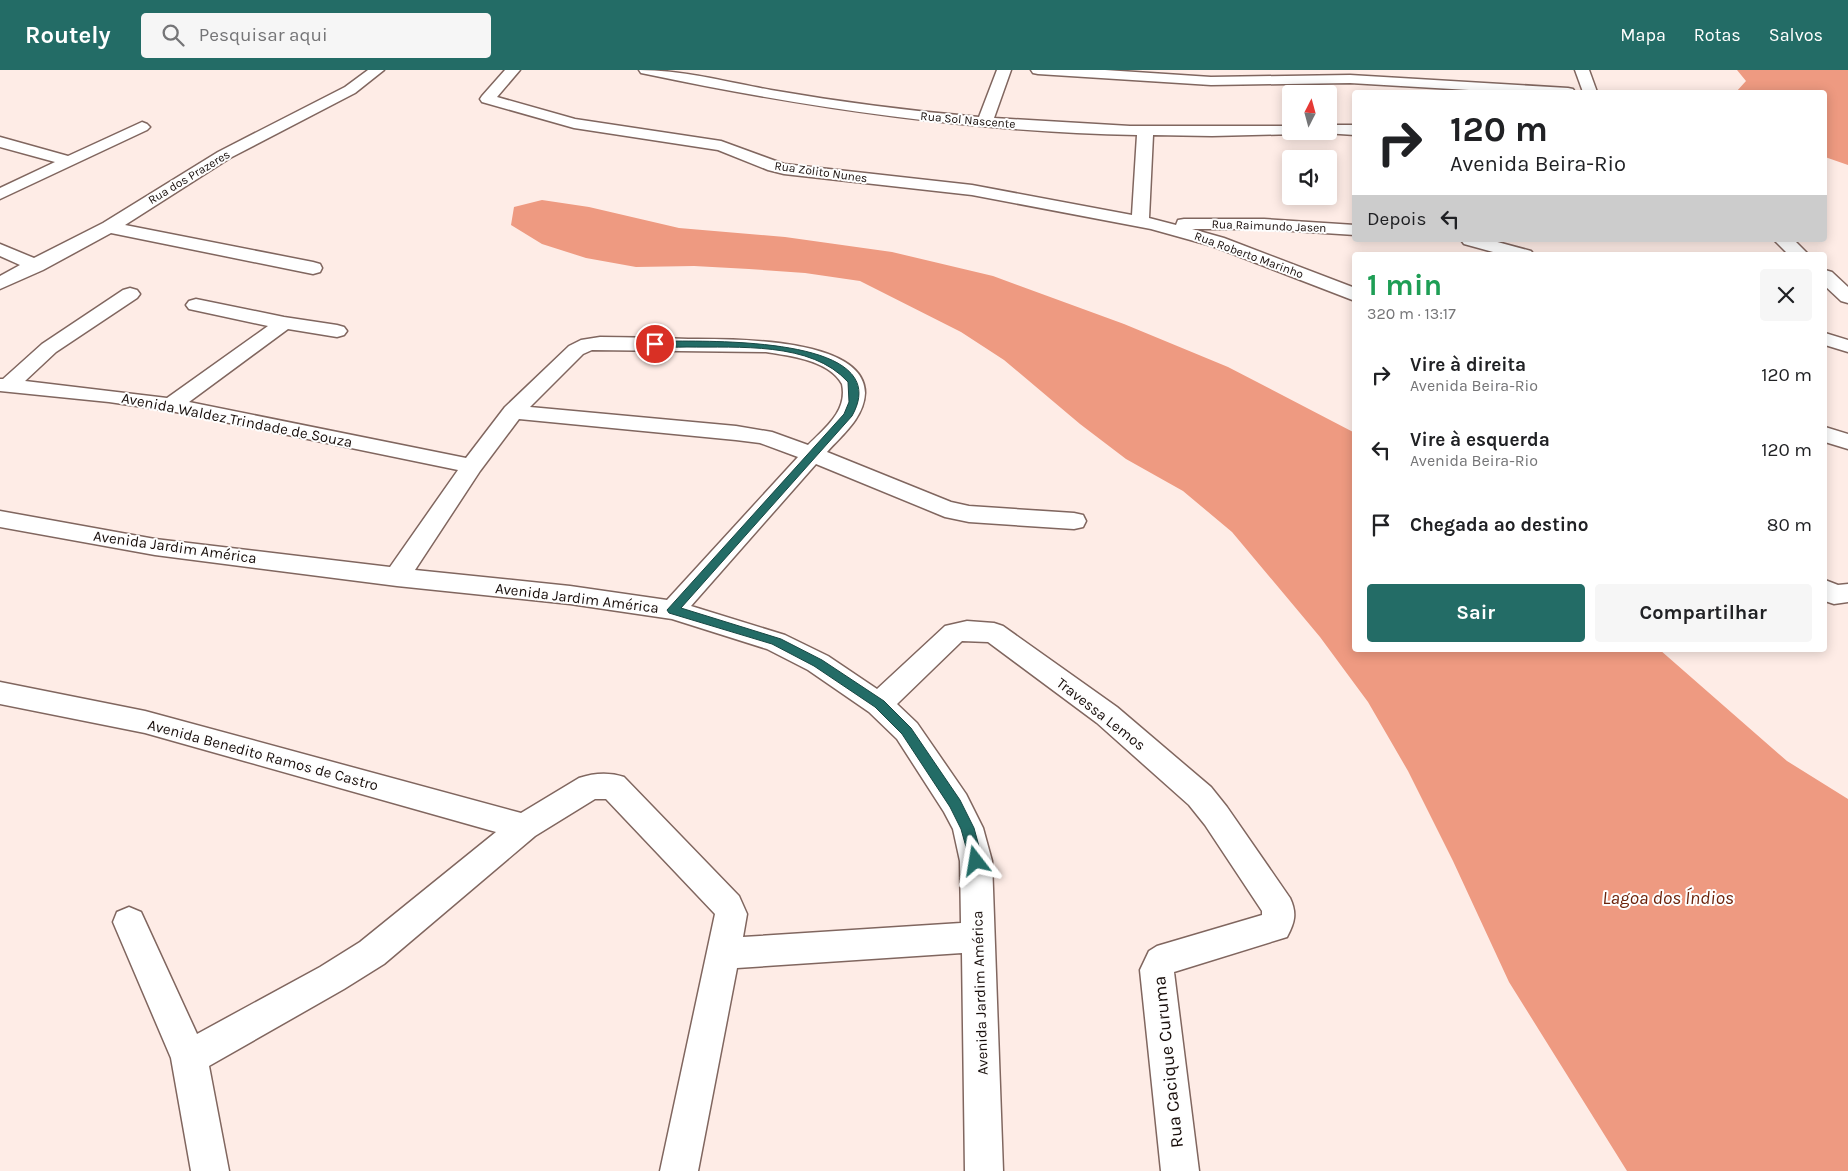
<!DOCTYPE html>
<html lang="pt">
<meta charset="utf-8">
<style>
:root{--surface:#fff;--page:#f6f6f6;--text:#202124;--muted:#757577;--accent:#236c66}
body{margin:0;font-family:Karla,sans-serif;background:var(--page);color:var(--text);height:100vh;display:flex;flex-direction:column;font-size:19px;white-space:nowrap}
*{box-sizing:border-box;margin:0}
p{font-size:16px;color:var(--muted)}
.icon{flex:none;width:28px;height:28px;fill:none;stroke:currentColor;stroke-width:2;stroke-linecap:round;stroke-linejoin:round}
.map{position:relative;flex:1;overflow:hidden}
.side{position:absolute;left:1352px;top:182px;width:475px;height:400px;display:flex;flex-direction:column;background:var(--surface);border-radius:5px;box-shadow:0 2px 12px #0003}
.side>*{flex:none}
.banner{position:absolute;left:1352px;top:20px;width:475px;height:152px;border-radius:5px;box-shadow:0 2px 12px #0003;background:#fff;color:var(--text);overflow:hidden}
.needle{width:32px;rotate:6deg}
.fabs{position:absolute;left:1282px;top:15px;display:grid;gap:10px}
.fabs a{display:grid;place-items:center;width:55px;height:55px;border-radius:5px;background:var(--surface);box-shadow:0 2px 12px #0003;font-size:25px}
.pin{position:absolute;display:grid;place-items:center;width:42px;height:42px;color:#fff;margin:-21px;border:2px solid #fff;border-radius:50%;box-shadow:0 1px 5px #0007}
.me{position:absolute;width:55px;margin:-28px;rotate:346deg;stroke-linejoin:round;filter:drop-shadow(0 0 4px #0008)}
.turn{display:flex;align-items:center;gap:18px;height:105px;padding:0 15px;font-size:22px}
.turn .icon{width:65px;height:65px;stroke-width:2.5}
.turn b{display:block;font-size:35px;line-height:42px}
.then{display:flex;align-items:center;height:48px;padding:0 15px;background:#0003;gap:10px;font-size:19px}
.round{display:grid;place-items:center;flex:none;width:52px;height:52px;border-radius:5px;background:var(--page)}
.summary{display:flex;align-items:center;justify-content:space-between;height:85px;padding:0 15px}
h1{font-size:30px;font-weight:700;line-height:38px;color:#1e9e55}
.primary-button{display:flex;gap:10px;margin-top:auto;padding:10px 15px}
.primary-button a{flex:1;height:58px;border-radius:5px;background:var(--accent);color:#fff;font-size:20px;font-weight:700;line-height:58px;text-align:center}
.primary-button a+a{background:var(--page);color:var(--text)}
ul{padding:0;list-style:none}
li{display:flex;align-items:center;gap:15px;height:75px;padding:0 15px}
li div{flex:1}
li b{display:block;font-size:19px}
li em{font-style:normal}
header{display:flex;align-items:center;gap:30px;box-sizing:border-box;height:70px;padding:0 25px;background:var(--accent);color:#fff}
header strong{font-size:24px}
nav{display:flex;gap:28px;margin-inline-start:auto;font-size:18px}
.search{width:350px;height:45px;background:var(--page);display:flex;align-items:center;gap:12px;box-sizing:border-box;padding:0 18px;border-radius:5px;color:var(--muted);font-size:19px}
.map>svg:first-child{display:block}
</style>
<header>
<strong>Routely</strong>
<div class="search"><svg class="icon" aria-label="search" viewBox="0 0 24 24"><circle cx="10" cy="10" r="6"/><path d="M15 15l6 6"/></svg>Pesquisar aqui</div>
<nav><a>Mapa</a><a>Rotas</a><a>Salvos</a></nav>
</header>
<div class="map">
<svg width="1848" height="1101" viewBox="0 0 1848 1101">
<rect width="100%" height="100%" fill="#feece6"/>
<g fill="#ee9a81">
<polygon points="1737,0 1848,0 1848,95 1825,87 1825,22 1736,22 1746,11"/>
<polygon points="542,130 589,137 679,158 785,167 892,182 993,206 1124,254 1228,297 1355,363 1355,580 1660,580 1787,691 1848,729 1848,1101 1627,1101 1509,912 1453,791 1408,701 1368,632 1320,567 1232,462 1183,421 1126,389 1080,354 1004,290 961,262 860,211 805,203 749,199 694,196 636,197 586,188 542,174 511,155 514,137"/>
</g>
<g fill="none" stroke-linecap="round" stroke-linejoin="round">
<defs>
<g id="minor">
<polygon points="368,0 384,0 355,23 230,88 125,155 313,192 320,194 322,198 320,202 313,204 111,163 43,200 0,219 0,206 20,195 0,186 0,174 34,188 103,153 218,82 345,17"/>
<path d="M505 0H520L497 27 575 49 721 71 784 94 972 115 1132 145 1137 65C972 62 808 38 646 4L641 3 639 0C683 0 727 12 771 20 840 32 910 41 979 47L997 0H1011L994 48 1130 56H1291V61H1301L1298 64 1212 66 1153 65 1149 148 1176 155 1178 150 1184 149H1264L1355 155V165L1264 159H1192L1224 168 1355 218V231L1212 176 1151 159 972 125 784 104 768 100 718 80 574 58 482 32 480 29 482 26Z"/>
<polygon points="1031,0 1105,0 1211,7 1350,5 1568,18 1573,19 1575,22 1503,22 1350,13 1211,15 1038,4 1033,3"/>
<polygon points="1575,0 1589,0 1597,22 1583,22"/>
<polygon points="142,52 147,54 150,57 147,60 0,129 0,118 55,92 0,77 0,67 68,86"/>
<polygon points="1329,55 1355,55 1355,65 1324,63 1322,61 1329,61"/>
<polygon points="1461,170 1490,170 1531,181 1534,185 1504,185 1464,174"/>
<polygon points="1774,170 1794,170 1809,185 1789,185"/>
<polygon points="1825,200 1832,202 1848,217 1848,233 1841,231 1825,216"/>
<path d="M130 218 137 220 140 224 137 228 56 282 25 311 167 328 268 256 189 239 186 235 189 231 196 229 284 247 337 255 344 257 347 261 344 265 337 267 288 259 189 332 466 388 505 337 569 276 581 270 600 267C629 267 659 268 688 269 725 269 865 266 865 323 864 348 842 365 827 382L951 432 969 436 1074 443 1083 445 1086 451 1083 457 1074 459 969 452 945 447 816 394 691 536 785 565 828 586 877 619 945 556 967 551 994 553 1003 556 1117 637 1211 717 1227 737 1290 828C1297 843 1295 852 1287 867L1174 902 1199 1101H1161L1140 900 1149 881 1157 876 1262 845V841L1205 755 1189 735 1097 653 988 572 962 571 897 634 917 653 966 724 983 758 992 791 1003 1101H965L962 883 737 898 698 1101H660L715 844 606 729H595L535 766 384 894 344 919 209 996 229 1101H191L171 988 113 852 117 842 129 837 141 842 197 964 320 897 360 872 496 762 145 663 0 634V612L145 641 521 743 579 708C594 703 609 702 624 707L739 826 747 844 743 867 961 853 960 791 953 759 944 742 897 669 869 642 808 600 767 579 672 549 570 534 397 516 155 485 0 457V441L155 469 390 497 458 400 171 341 109 332 0 321V309H3L42 274 123 220ZM592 280 766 282C790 286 829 290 842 314 848 341 825 358 808 375L772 362 736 356 530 337 583 284ZM519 349 736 370 760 373 798 387 667 530 570 516 415 500 480 401Z"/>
<polygon points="1825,263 1848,270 1848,282 1825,275"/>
<polygon points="1825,357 1848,364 1848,379 1825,372"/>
<polygon points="1825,510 1838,515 1848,514 1848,532 1834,534 1825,531"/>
</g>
</defs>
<use href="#minor" stroke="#80665f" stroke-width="3"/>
<use href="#minor" fill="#fff" fill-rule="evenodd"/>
</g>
<path fill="#236c66" stroke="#174642" d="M655 271C694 272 899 262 852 346L681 538 781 569 822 590 884 631 911 658 960 730 974 758 983 791 981 795 976 797 971 795 961 759 950 737 902 664 875 637 814 596 772 574 669 543 667 540 844 344 849 332 848 312C811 271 738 278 687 277 676 277 663 278 652 276V272Z"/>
<g text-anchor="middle" stroke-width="4" stroke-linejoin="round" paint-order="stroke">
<g font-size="12" fill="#170d0a" stroke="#fefefe">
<text transform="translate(968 50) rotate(5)" y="4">Rua Sol Nascente</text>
<text transform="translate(821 102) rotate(8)" y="4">Rua Zolito Nunes</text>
<text transform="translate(189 107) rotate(-31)" y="4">Rua dos Prazeres</text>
<text transform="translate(1269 156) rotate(2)" y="4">Rua Raimundo Jasen</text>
<text transform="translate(1249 185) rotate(20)" y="4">Rua Roberto Marinho</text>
</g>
<g font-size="15" fill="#170d0a" stroke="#fefefe">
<text transform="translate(237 350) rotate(11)" y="5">Avenida Waldez Trindade de Souza</text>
<text transform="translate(175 477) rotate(8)" y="5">Avenida Jardim América</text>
<text transform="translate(577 528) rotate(7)" y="5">Avenida Jardim América</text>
<text transform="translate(1101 644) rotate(38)" y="5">Travessa Lemos</text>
<text transform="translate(263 685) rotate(15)" y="5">Avenida Benedito Ramos de Castro</text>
<text transform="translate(980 923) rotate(-92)" y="5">Avenida Jardim América</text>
</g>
<g font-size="18" fill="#170d0a" stroke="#fefefe">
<text transform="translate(1168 992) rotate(-96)" y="6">Rua Cacique Curuma</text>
</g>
<g font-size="19" font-style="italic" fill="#6d230b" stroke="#fefefe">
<text x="1668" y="834">Lagoa dos Índios</text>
</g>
</g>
</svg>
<div class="fabs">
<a><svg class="needle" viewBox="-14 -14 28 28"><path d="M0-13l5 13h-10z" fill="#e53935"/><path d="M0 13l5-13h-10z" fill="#757577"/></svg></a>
<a><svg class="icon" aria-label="sound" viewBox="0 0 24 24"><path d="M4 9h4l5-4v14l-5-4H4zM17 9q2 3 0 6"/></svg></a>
</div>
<div class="pin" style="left:655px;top:274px;background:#d93025"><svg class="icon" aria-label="arrive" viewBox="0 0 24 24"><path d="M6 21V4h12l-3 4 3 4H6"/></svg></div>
<svg class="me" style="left:976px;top:791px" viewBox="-20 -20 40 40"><path d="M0-17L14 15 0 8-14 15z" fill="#236c66" stroke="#fff" stroke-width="4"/></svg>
<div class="banner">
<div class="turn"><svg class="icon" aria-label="right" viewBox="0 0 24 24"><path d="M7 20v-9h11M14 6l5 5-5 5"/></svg><div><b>120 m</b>Avenida Beira-Rio</div></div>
<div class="then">Depois<svg class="icon" aria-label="left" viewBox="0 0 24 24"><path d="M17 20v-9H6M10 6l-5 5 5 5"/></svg></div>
</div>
<section class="side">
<div class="summary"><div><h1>1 min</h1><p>320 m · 13:17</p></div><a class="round"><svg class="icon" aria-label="close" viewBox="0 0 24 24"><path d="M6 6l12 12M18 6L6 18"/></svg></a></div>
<ul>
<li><svg class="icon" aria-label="right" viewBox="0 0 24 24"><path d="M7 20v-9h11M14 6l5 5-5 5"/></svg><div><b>Vire à direita</b><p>Avenida Beira-Rio</p></div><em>120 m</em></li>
<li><svg class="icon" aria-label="left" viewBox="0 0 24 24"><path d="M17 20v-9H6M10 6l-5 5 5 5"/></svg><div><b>Vire à esquerda</b><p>Avenida Beira-Rio</p></div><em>120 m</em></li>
<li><svg class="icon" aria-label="arrive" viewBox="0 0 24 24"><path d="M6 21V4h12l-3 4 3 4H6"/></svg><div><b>Chegada ao destino</b></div><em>80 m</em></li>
</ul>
<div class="primary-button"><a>Sair</a><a>Compartilhar</a></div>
</section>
</div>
